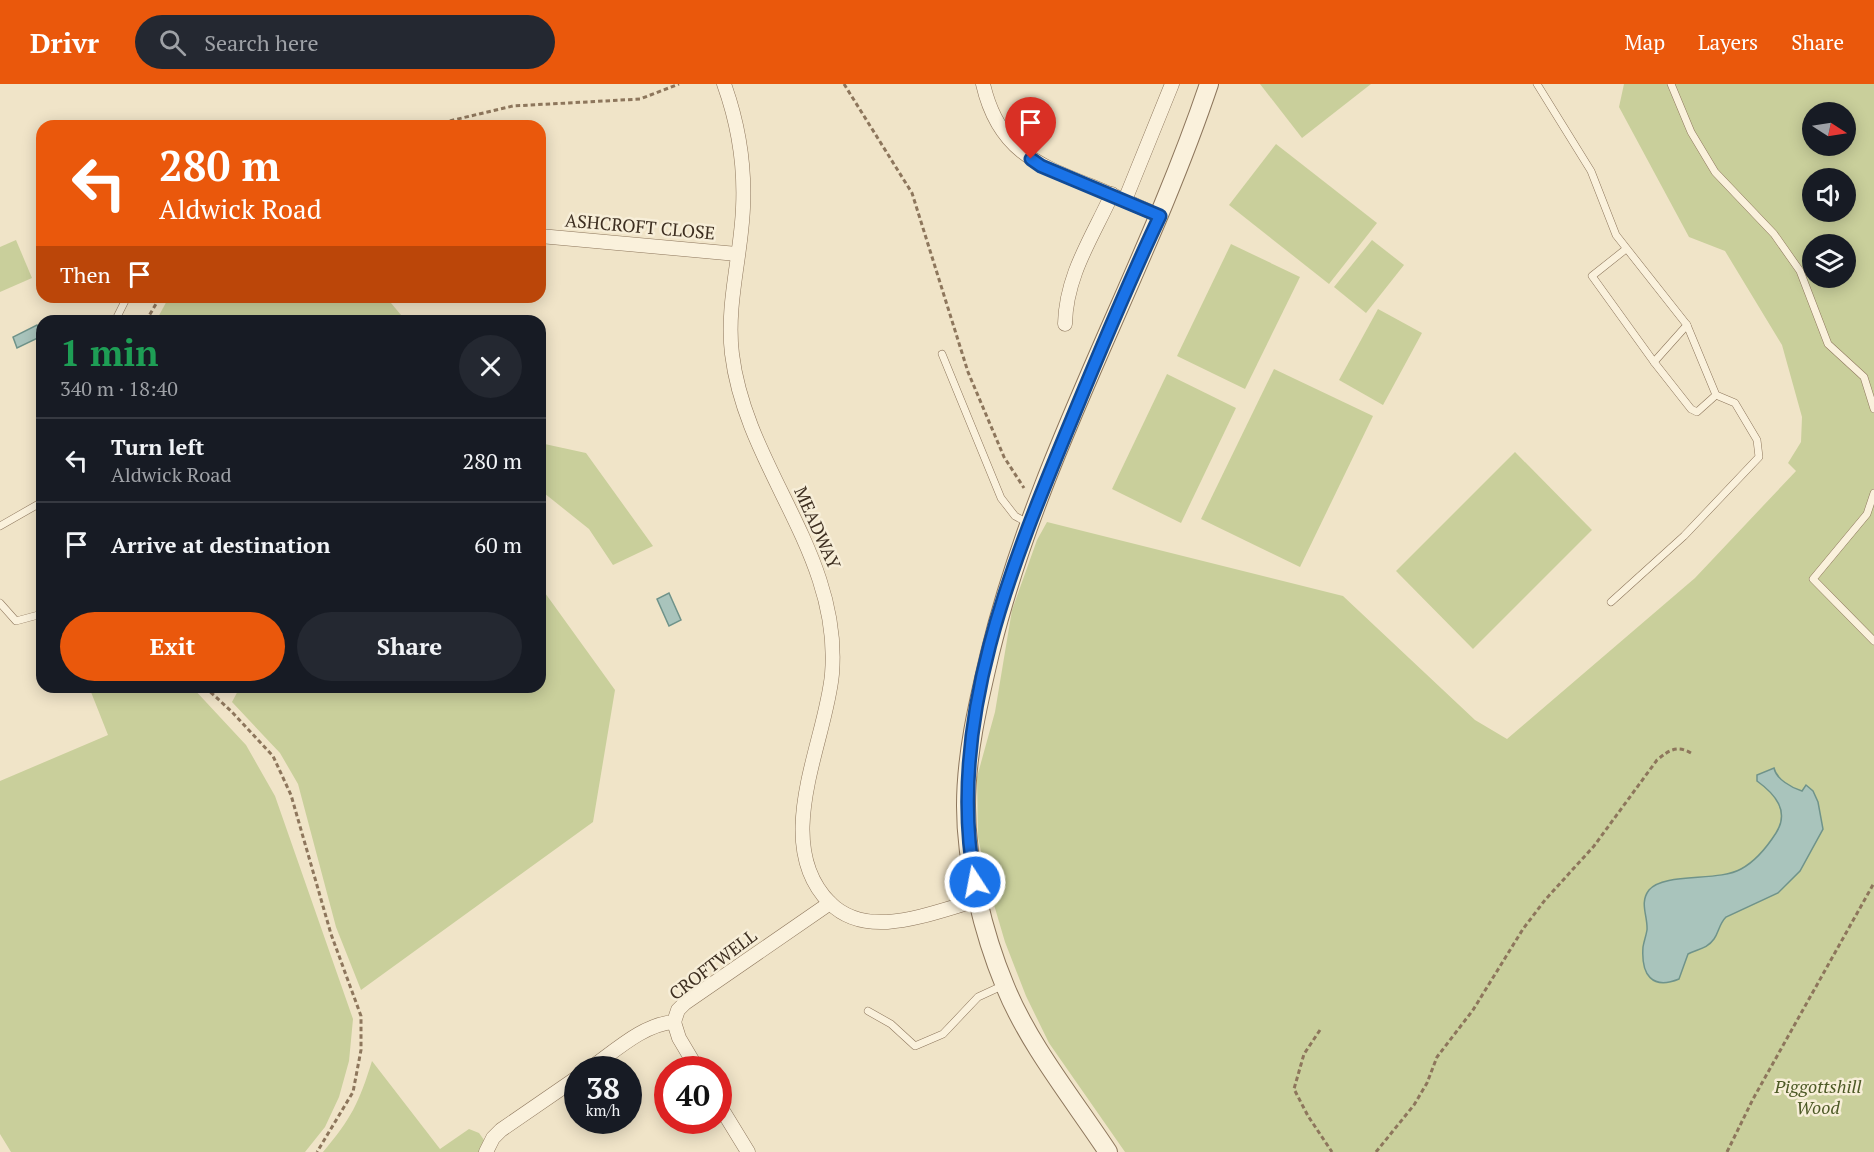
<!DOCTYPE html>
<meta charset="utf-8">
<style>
:root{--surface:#171b24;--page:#242831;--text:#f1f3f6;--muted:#9ea1a6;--line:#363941;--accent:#ea580c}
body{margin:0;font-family:"PT Serif",serif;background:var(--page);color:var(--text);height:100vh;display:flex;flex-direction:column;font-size:22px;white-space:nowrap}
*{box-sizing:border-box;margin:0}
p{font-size:20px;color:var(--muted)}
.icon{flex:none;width:33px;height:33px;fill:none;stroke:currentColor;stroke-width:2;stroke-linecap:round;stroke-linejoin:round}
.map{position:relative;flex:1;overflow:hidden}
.panel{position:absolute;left:36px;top:231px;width:510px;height:378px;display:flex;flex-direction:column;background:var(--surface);border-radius:18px;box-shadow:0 3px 15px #0003}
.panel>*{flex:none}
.guide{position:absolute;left:36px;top:36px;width:510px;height:183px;border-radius:18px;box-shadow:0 3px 15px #0003;background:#ea580c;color:#fff;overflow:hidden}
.needle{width:39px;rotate:102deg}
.tools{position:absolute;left:1802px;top:18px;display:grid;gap:12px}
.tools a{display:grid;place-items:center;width:54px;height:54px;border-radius:50%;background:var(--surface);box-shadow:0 3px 15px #0003;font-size:30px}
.speed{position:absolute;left:564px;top:972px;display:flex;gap:12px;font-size:30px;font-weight:700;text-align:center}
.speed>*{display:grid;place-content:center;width:78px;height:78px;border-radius:50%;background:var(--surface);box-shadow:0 3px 15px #0003;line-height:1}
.speed small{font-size:15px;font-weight:400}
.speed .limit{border:9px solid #d22;background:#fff;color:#111}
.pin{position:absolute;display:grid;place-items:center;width:51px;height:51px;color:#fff;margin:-62px -26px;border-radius:50% 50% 50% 0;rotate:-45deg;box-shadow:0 0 6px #0007}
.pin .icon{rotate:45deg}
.me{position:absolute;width:66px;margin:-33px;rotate:349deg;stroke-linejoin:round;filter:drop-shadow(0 0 4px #0008)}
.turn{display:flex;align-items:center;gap:21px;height:126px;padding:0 24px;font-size:27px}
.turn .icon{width:78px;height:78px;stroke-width:2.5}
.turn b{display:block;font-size:42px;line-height:51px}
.then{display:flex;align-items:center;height:57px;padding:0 24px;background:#0003;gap:12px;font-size:22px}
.round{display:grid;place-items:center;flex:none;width:63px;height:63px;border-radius:32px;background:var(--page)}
.overview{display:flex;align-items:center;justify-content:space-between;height:102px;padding:0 24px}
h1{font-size:36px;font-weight:700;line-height:45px;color:#1e9e55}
.action{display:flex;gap:12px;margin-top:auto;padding:12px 24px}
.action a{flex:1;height:69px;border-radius:36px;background:var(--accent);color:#fff;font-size:24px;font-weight:700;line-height:69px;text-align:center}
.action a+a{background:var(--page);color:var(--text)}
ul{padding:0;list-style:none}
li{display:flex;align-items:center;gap:18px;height:84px;padding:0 24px;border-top:2px solid var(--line)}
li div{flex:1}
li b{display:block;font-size:22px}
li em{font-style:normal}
header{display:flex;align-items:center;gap:36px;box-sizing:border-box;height:84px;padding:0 30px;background:var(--accent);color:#fff}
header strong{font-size:28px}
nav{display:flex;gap:33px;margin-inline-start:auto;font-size:21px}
.search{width:420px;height:54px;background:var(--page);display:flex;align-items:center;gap:15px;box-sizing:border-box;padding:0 21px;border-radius:33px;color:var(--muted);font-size:22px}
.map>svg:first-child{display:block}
</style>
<header>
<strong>Drivr</strong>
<div class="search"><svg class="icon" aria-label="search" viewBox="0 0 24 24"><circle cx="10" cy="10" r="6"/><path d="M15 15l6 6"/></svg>Search here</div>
<nav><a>Map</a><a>Layers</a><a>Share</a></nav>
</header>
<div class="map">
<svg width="1874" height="1068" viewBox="0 0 1874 1068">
<rect width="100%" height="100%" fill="#f0e4c8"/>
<g fill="#c9cf9b" fill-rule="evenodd">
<polygon points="1260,0 1371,0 1302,54"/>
<path d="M1624 0H1874V1068H1125L1049 959 1026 912 1005 858 987 797 978 753 977 693 995 628 1012 526 1037 456 1047 438 1343 512 1475 636 1507 655 1695 494 1796 387 1788 379 1801 358 1802 333 1782 261 1725 167 1689 153 1619 23ZM1812 28H1845V62H1812ZM1812 94H1845V128H1812ZM1812 160H1845V194H1812Z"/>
<polygon points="1276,60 1377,139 1329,200 1229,121"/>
<polygon points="16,156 32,194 0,208 0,163"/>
<polygon points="1372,156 1404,181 1366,229 1334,203"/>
<polygon points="1231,160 1300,193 1245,305 1177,272"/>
<polygon points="169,213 386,213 406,237 156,237"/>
<polygon points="1378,225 1422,249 1383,321 1339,296"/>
<polygon points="1274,285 1373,332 1300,483 1201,435"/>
<polygon points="1167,290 1236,324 1181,439 1112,405"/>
<polygon points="540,359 586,369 653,462 613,481 589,445 544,409 540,410"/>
<polygon points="1515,368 1592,446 1473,565 1396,487"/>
<polygon points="540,502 615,606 593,738 361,906 336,843 298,700 280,669 232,618 240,603 540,603"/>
<polygon points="89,603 192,603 246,661 275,712 353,935 349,977 339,1013 325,1043 305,1068 11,1068 0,1050 0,697 108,651"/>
<path d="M372 977 440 1065 469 1045 479 1049 484 1056 479 1068H323C351 1035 359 1019 372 977Z"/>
</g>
<g fill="#a9c4bc" stroke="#6f938a" stroke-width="1.5">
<polygon points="37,241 42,252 17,264 13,253"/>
<polygon points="669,509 681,536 669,542 657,515"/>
<path d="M1774 684C1776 695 1792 704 1802 707L1806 701 1813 707 1818 718 1823 745 1800 787 1778 809 1726 833C1719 840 1719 848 1714 855 1707 865 1697 865 1688 870L1679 895C1652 906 1641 891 1643 863 1644 857 1646 852 1647 846 1648 832 1639 819 1649 806 1664 788 1719 798 1741 785 1756 777 1767 763 1776 749 1790 727 1775 710 1757 697V691Z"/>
</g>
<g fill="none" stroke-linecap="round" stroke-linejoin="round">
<defs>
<g id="service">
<polyline points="1537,0 1591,87 1616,151 1687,241 1654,278 1592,192 1626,165"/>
<polyline points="1671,0 1691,48 1715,88 1774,150 1800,187 1828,260 1864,293 1874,325"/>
<polyline points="115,237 127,213"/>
<polyline points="942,270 1001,414 1015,432 1028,439"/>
<polyline points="1654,278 1691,325 1697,328 1716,311"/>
<polyline points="1874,409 1867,430 1813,495 1874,557"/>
<polyline points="0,442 42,418"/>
<polyline points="1611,518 1684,452 1759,373 1757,356 1735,319 1716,311 1687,241"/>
<polyline points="0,519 16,537 42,530"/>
<polyline points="868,927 891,940 915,962 943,950 978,913 1004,901"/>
</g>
<g id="minor">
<path d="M724 0C738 39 745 83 743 124 741 173 726 221 732 270 746 385 842 470 832 590 826 658 770 759 830 819 869 858 934 827 979 816"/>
<path d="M983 0C998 65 1035 80 1091 102 1115 112 1137 122 1160 132"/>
<polyline points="1125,116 1172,0"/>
<polyline points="540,152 737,170"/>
<path d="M1065 240C1066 191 1092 154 1112 110"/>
<polyline points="674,938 679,954 698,986"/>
<path d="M588 986C614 968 643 940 674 938L678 926 685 919 830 819"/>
<polyline points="718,1019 748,1068"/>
<polyline points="486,1068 493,1054 501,1046 578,993"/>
</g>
<path id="tertiary" d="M1108 1068C1073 1015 1029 961 1005 902 983 849 966 780 966 722 966 670 978 620 990 569 1038 371 1144 193 1209 0"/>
</defs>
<use href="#service" stroke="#8d765c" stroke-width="8"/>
<use href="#minor" stroke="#8d765c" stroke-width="15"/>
<use href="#tertiary" stroke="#8d765c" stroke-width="20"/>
<g stroke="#8d765c" stroke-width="3" stroke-dasharray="4.5 3" stroke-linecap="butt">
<polyline points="844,0 912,109 968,288 1004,373 1024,404"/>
<polyline points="428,42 513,22 640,15 679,0"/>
<polyline points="146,237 160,213"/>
<polyline points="205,603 231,627 273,672 291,711 331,850 361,932 361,966 353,1008 317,1068"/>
<polyline points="1320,946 1304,970 1294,1005 1308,1032 1332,1068"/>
<path d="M1376 1068 1414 1021 1427 999 1437 973 1473 926 1523 845 1545 816 1594 762 1657 676C1669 666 1677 661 1691 669"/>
<polyline points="1727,1068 1753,1015 1874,799"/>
</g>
<use href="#service" stroke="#faf1dc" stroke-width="7"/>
<use href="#minor" stroke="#faf1dc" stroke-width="14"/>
<use href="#tertiary" stroke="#faf1dc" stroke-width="18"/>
</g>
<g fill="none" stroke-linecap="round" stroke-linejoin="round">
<defs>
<path id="route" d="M975 798C945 640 1012 479 1072 335 1100 267 1128 199 1160 132L1041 82 1031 75"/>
</defs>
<use href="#route" stroke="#114b97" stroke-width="15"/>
<use href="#route" stroke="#1a73e8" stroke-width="10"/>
</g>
<g text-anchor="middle" stroke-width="5" stroke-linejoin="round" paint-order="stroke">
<g font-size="18" fill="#3d2e20" stroke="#f7eed8">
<text transform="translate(640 143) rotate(5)" y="6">ASHCROFT CLOSE</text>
<text transform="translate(817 444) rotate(66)" y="6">MEADWAY</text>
<text transform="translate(713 881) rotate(-37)" y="6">CROFTWELL</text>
</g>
<g font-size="18" font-style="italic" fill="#4d5a26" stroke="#f7eed8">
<text x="1818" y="1009">Piggottshill<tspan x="1818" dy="21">Wood</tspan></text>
</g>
</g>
</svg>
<div class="tools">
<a><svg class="needle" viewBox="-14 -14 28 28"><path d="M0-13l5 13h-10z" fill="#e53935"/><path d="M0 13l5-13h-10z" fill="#9ea1a6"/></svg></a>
<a><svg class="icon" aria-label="sound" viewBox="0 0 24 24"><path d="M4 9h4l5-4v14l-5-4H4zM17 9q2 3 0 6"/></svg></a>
<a><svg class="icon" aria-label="layers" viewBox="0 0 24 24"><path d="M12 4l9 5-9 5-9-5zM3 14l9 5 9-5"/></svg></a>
</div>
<div class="speed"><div>38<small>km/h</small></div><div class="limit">40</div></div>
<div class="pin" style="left:1031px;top:75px;background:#d93025"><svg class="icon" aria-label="arrive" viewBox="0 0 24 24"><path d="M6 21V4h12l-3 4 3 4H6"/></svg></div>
<svg class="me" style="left:975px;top:798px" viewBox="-20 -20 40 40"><circle r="17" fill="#1a73e8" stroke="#fff" stroke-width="3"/><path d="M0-11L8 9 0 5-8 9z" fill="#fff"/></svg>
<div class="guide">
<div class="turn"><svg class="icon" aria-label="left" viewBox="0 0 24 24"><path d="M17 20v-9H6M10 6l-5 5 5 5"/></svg><div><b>280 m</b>Aldwick Road</div></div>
<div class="then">Then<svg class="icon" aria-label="arrive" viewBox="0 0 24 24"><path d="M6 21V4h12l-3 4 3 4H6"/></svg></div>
</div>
<section class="panel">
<div class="overview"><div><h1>1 min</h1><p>340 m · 18:40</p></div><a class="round"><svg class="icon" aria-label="close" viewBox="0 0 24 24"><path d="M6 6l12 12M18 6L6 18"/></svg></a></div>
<ul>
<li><svg class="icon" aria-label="left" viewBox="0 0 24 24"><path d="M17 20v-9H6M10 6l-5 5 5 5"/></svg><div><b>Turn left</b><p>Aldwick Road</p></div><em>280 m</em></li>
<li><svg class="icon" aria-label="arrive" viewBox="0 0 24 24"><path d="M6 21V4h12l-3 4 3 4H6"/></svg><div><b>Arrive at destination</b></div><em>60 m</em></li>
</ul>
<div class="action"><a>Exit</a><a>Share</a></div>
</section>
</div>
